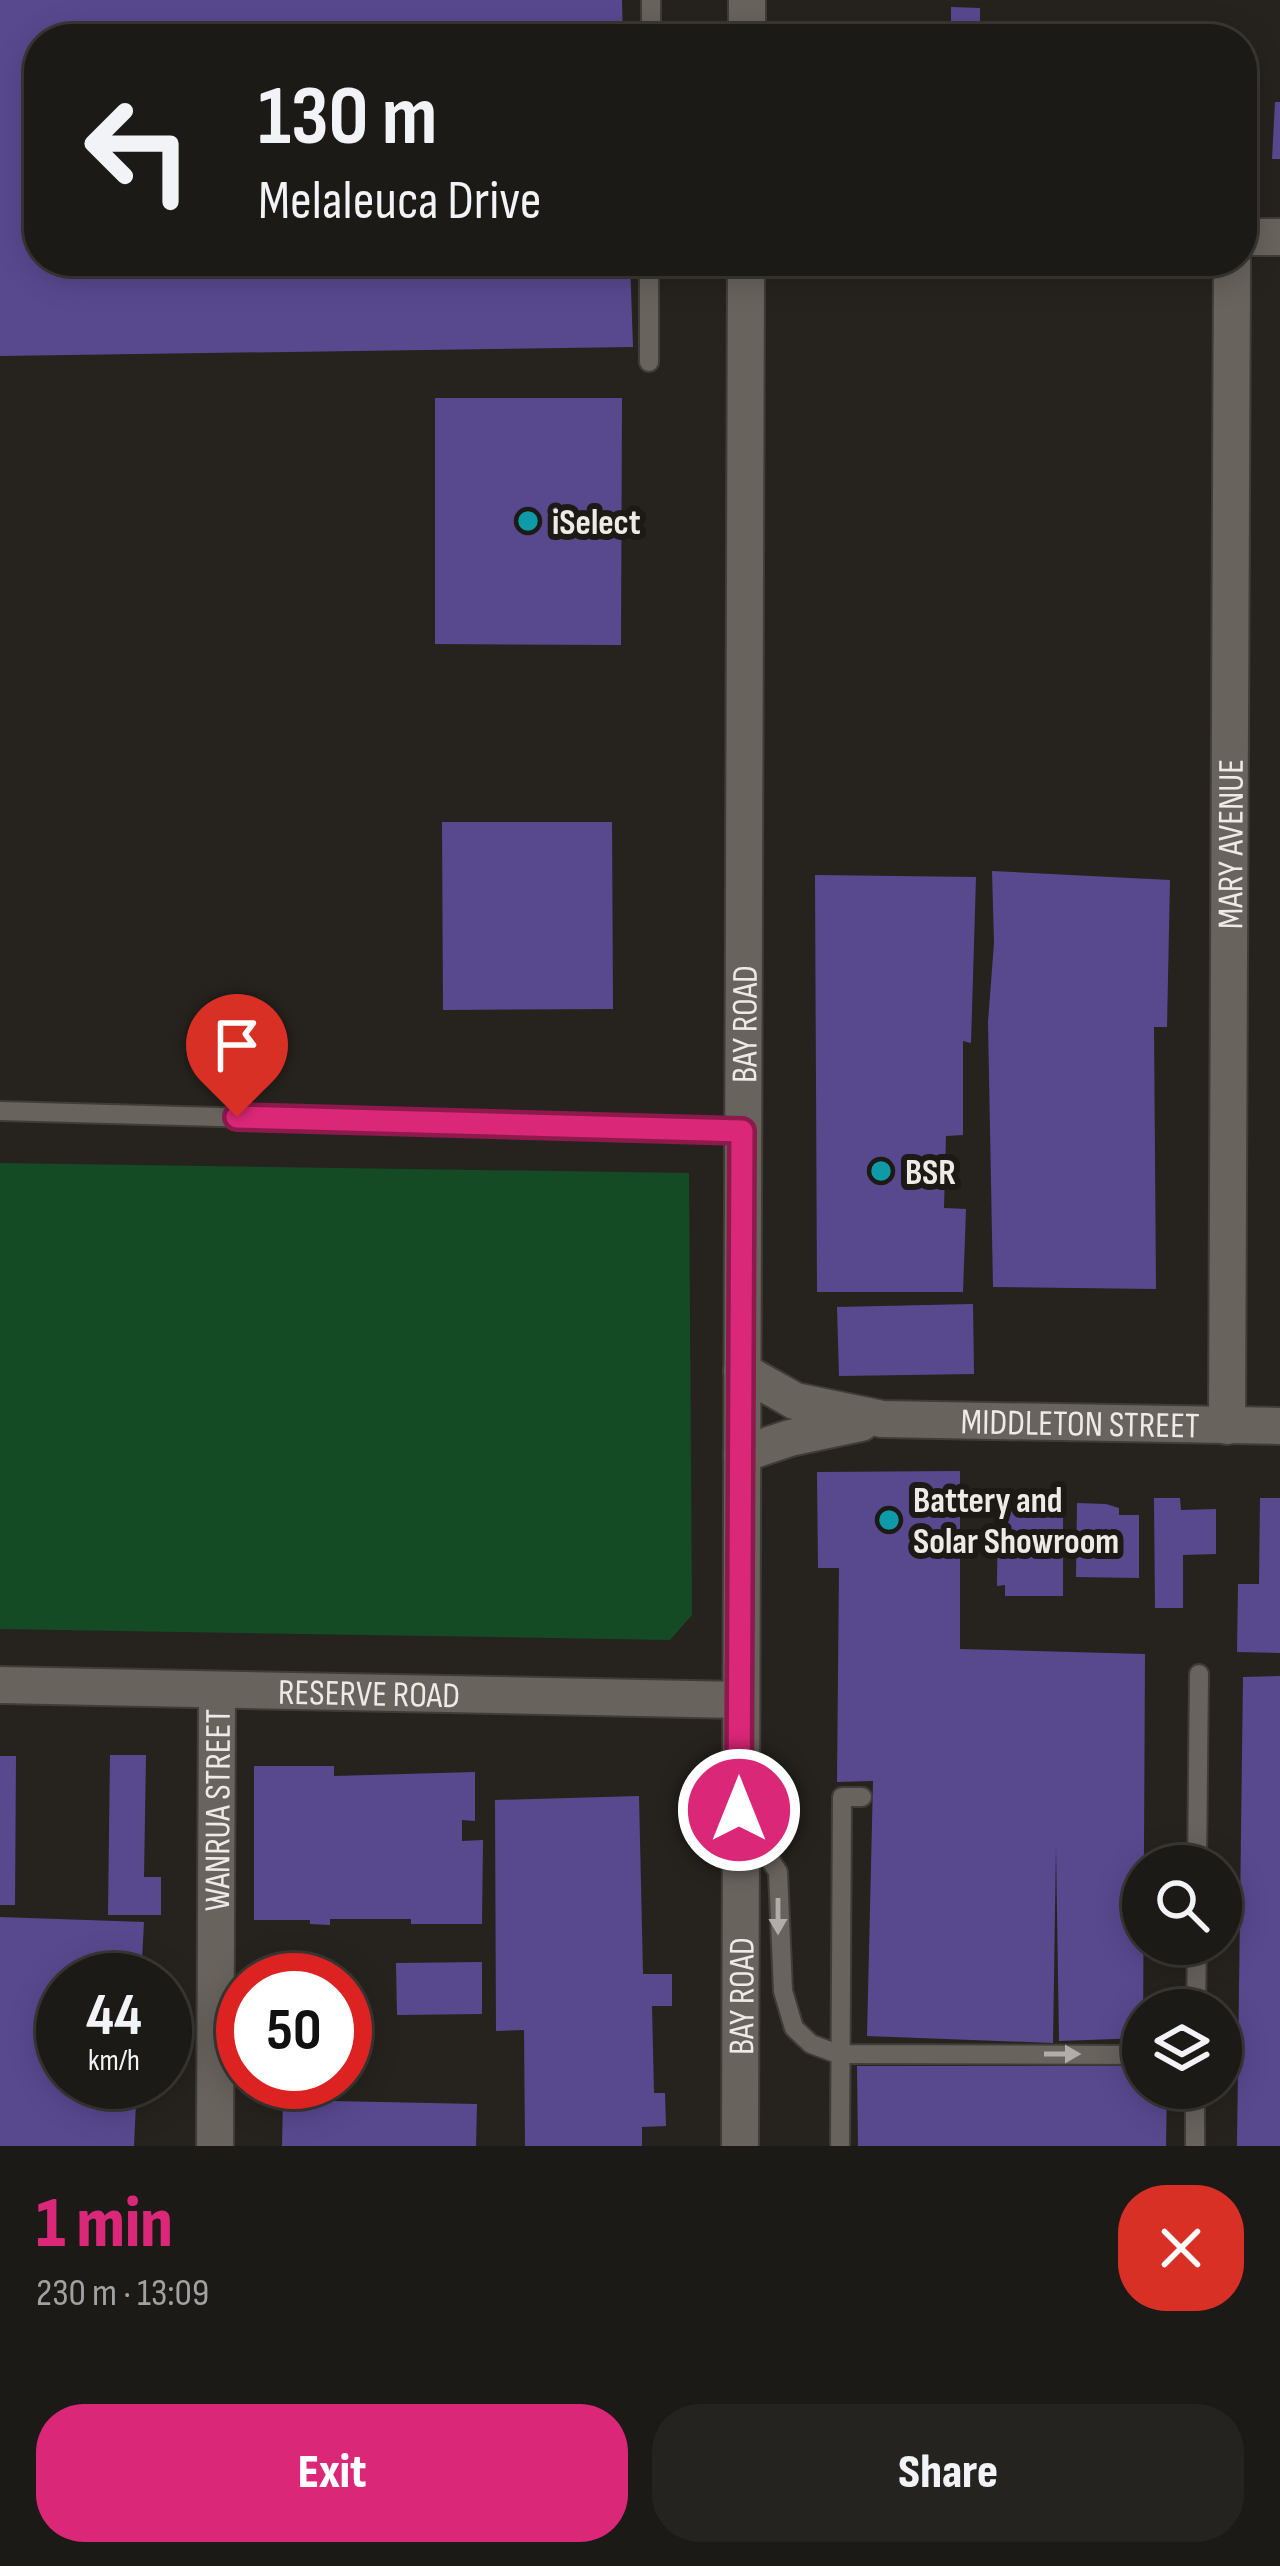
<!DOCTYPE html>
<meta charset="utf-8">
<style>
:root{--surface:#1c1a16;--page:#25231f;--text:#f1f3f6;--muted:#a0a1a1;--line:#3a3835;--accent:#db2777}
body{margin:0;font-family:"Sofia Sans Condensed",sans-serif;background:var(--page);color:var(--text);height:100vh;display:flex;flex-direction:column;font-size:45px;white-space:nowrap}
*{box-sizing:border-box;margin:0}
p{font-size:39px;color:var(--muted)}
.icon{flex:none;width:66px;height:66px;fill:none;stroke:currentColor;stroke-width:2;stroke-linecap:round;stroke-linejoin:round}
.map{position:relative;height:2146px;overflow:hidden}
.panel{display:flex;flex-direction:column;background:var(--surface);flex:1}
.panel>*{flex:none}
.guide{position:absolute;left:24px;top:24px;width:1233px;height:252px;border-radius:48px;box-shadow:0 6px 30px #0003,0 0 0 3px var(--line);background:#1c1a16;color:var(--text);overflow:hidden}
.fabs{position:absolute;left:1122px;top:1845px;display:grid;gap:24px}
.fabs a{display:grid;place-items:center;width:120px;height:120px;border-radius:50%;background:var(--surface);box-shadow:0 6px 30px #0003,0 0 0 3px var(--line);font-size:60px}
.speed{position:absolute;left:36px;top:1953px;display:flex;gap:24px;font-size:60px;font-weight:700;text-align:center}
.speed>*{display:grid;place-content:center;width:156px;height:156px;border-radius:50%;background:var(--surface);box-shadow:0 6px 30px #0003,0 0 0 3px var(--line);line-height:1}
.speed small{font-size:30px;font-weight:400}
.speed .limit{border:18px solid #d22;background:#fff;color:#111}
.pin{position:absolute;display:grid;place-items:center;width:102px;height:102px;color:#fff;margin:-123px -51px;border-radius:50% 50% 50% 0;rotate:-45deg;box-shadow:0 0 12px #0007}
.pin .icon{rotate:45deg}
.me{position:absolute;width:132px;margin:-66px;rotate:0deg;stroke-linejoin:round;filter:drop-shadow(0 0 9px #0008)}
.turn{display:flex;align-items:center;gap:42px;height:252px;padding:0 36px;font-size:54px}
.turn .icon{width:156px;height:156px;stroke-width:2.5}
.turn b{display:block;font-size:84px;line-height:102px}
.round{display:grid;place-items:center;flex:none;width:126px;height:126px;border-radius:48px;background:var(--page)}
.head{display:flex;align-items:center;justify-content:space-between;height:204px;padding:0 36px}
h1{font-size:72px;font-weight:800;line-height:90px;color:var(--accent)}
.button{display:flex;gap:24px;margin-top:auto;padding:24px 36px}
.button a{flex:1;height:138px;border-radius:48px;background:var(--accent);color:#fff;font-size:48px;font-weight:800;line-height:138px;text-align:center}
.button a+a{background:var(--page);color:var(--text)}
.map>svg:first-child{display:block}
</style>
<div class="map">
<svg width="1280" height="2146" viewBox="0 0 1280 2146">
<rect width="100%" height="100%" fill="#26231e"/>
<polygon fill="#144b24" points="0,1163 689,1173 692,1615 670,1640 0,1629"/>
<g fill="#58498f">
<polygon points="0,0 622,0 623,39 39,39 39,261 630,261 633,347 0,356"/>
<polygon points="951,7 980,8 980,39 929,39 929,25 951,25"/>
<rect x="846" y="21" width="48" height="18"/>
<polygon points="1242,96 1255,96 1255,141 1242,142"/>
<polygon points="1275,102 1280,102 1280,159 1272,159"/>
<polygon points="435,398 622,398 621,645 435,644"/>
<polygon points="442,822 612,822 613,1009 443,1010"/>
<polygon points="992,871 1170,880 1167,1027 1154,1027 1156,1289 993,1287 988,1022 994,943"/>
<polygon points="815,875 976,877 971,1043 963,1041 963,1135 946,1136 944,1208 966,1209 963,1292 817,1292"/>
<polygon points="973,1304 974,1374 839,1376 837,1307"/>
<polygon points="960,1471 960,1649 1145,1654 1143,2038 1059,2041 1056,1846 1053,2043 867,2036 873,1781 837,1782 839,1568 818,1568 817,1472"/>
<polygon points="1154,1498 1180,1498 1181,1510 1216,1509 1216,1554 1183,1555 1183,1608 1155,1608"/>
<polygon points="1260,1498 1280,1498 1280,1653 1237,1652 1238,1584 1259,1584"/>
<polygon points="998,1500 1042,1501 1043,1514 1063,1514 1063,1596 1005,1596 1005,1585 997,1586"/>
<polygon points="1077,1503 1106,1504 1119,1508 1119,1515 1139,1515 1139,1578 1076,1577"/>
<polygon points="1280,1676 1280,2146 1237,2146 1243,1677"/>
<polygon points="110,1755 146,1755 144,1877 161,1877 161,1915 108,1915"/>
<polygon points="0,1756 16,1756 15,1905 0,1905"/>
<polygon points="254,1766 334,1766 334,1776 475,1772 475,1821 462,1820 462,1841 483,1840 482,1924 411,1924 411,1919 330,1919 330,1925 310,1924 310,1920 254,1920"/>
<polygon points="639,1796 643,1974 672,1974 672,2006 652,2006 654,2093 665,2093 666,2126 642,2127 642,2146 525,2146 524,2030 496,2031 495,1800"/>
<polygon points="0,1917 144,1922 141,1980 63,1980 63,2082 137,2082 134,2146 0,2146"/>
<polygon points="482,1962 482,2014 397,2015 396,1963"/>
<polygon points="857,2066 1143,2066 1143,2088 1167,2088 1166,2146 858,2146"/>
<polygon points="283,2100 477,2104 476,2146 282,2146"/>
</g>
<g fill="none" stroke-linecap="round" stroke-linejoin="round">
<defs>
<g id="service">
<polyline points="651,39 651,0"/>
<polyline points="649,362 649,261"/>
<polyline points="0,1111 742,1131"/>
<polyline points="748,1824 778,1872 783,1991 794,2028 811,2044 838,2054 1143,2055"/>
<polyline points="1197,1866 1199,1674"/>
<polyline points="1196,2010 1197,1944"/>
<polyline points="840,2146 842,1797 862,1797"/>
<polyline points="1195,2146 1195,2088"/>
</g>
<g id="minor">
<polyline points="1242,237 1280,237"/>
<path id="s1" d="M742 1371 795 1401 882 1419 1280 1426"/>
<path id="s2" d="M1227 1426 1232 261"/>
<polyline points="742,1454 790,1438 861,1423"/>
<path id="s3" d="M215 2146 217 1692"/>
</g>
<g id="tertiary">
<path id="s4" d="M0 1685 739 1700"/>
</g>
<g id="secondary">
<polyline points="747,39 747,0"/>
<path id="s5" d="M740 2146 746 261"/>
</g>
</defs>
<use href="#service" stroke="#403d39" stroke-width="22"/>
<use href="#minor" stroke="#403d39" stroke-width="40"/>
<use href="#tertiary" stroke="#403d39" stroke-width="40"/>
<use href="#secondary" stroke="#403d39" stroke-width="40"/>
<use href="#service" stroke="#68635d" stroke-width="18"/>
<use href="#minor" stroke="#68635d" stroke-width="36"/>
<use href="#tertiary" stroke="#68635d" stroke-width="36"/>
<use href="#secondary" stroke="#68635d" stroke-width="36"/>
</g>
<defs><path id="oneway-solid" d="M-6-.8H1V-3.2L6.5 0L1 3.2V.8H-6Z" transform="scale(3)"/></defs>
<g fill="#b1ada9">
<use href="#oneway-solid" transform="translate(778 1916) rotate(90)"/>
<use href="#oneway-solid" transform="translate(1062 2054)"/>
</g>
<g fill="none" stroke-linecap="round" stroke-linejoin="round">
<defs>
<polyline id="route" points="237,1117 742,1131 739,1810"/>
</defs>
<use href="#route" stroke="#8e194d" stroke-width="30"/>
<use href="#route" stroke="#db2777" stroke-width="21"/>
</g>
<g fill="#0f9aa8" stroke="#1d1914" stroke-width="4.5">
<circle cx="528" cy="521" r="12"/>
<circle cx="881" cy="1171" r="12"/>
<circle cx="889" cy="1520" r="12"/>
</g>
<g text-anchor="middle" stroke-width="12" stroke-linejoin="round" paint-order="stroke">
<g font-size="36" font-weight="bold" fill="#edeae7" stroke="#1d1914" text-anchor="start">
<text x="552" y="534">iSelect</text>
<text x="905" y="1184">BSR</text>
<text x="913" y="1512">Battery and<tspan x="913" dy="41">Solar Showroom</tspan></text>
</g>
<g font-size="36" fill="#edeae7" stroke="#1d1914">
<text dy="13" stroke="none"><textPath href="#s2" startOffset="582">MARY AVENUE</textPath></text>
<text dy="13" stroke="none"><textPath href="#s5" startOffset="1122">BAY ROAD</textPath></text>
<text dy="13" stroke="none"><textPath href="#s1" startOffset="348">MIDDLETON STREET</textPath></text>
<text dy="13" stroke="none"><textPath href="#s4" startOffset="369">RESERVE ROAD</textPath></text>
<text dy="13" stroke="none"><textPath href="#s3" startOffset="336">WANRUA STREET</textPath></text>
<text dy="13" stroke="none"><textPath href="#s5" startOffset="150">BAY ROAD</textPath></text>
</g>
</g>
</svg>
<div class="fabs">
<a><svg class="icon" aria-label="search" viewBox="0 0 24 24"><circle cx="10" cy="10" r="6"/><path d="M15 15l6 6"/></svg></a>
<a><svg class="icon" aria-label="layers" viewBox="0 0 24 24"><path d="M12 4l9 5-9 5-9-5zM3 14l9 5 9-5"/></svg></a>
</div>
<div class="speed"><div>44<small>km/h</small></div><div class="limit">50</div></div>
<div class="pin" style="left:237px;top:1117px;background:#d93025"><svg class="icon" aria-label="arrive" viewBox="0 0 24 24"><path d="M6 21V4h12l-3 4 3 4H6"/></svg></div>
<svg class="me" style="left:739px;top:1810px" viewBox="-20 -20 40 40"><circle r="17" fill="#db2777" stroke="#fff" stroke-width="3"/><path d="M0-11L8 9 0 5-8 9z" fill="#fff"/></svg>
<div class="guide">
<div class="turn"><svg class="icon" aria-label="left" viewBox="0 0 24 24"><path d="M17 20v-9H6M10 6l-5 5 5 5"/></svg><div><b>130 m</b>Melaleuca Drive</div></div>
</div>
</div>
<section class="panel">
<div class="head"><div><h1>1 min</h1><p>230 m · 13:09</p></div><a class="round" style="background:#d93025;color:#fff"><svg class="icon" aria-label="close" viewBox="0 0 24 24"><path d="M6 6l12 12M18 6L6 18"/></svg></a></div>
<div class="button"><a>Exit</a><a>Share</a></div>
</section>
